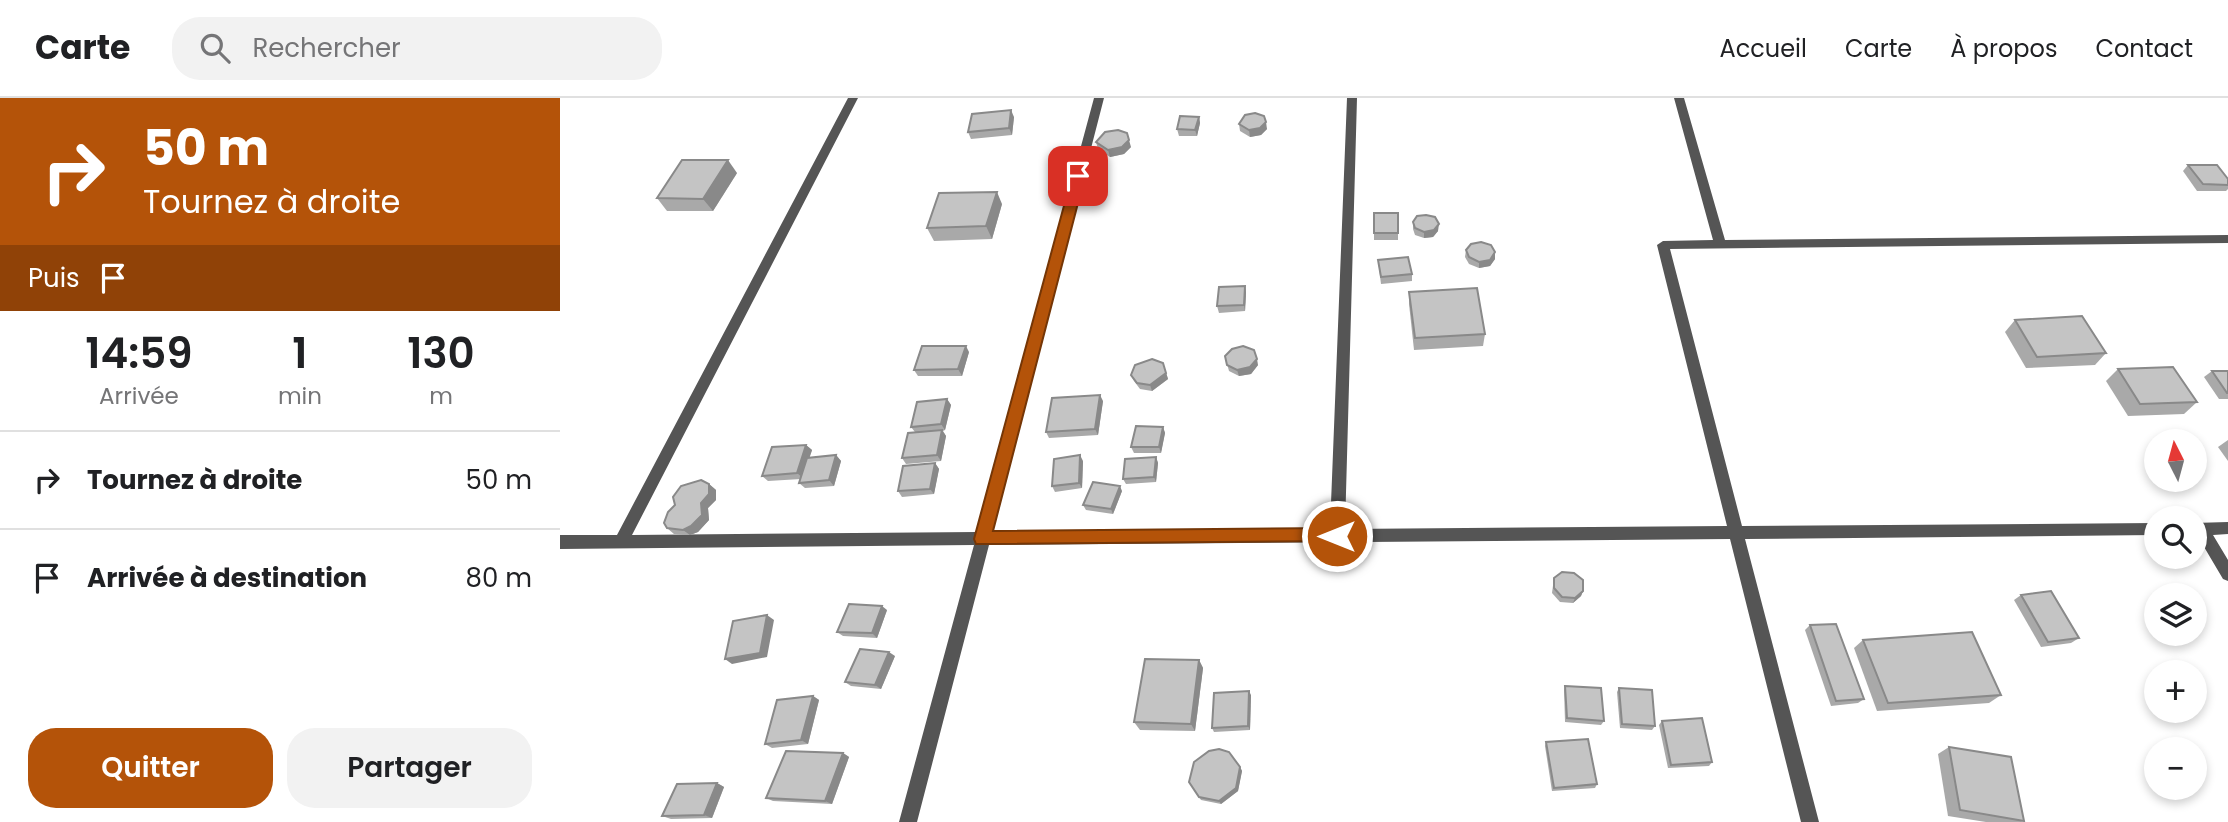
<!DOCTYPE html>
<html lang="fr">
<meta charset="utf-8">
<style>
:root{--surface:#fff;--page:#f2f2f2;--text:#202124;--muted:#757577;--line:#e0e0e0;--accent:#b45309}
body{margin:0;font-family:Poppins,sans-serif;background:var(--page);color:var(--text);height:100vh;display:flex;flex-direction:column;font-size:26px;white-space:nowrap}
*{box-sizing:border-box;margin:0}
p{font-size:23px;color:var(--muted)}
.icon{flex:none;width:38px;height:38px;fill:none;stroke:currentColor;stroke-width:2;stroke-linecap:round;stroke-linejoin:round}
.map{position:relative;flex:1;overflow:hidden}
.details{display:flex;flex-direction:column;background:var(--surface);width:560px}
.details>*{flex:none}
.top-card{background:#b45309;color:#fff;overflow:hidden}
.needle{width:46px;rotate:354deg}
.fabs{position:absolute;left:1584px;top:331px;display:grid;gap:14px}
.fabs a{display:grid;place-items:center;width:63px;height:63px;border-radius:50%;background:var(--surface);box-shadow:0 4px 10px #0003;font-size:35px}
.pin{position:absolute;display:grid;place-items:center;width:60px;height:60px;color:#fff;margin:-30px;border-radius:14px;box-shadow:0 4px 10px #0006}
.me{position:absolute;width:77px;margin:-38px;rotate:270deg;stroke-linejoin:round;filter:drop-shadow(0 0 5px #0008)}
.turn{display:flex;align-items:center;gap:24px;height:147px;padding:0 28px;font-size:32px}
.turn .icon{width:91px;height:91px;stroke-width:2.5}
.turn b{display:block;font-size:49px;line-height:60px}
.then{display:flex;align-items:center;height:66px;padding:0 28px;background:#0003;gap:14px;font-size:26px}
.eta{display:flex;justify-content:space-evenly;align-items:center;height:119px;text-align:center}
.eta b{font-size:42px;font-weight:600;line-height:49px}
.primary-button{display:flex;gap:14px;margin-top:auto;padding:14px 28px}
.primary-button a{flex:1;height:80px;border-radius:28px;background:var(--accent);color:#fff;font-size:28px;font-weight:600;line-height:80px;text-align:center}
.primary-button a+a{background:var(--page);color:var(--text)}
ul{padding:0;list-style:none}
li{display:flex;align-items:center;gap:21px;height:98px;padding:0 28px;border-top:2px solid var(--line)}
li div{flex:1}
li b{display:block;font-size:26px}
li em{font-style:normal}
header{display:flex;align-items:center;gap:42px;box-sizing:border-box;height:98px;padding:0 35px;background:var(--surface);border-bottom:2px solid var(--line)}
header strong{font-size:33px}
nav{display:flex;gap:38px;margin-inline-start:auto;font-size:24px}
.search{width:490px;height:63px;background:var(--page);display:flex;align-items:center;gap:18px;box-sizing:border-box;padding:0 24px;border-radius:28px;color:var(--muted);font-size:26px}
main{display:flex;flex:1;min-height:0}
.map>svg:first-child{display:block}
</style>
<header>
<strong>Carte</strong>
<div class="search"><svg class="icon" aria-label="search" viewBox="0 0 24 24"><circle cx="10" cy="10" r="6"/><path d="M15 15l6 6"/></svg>Rechercher</div>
<nav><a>Accueil</a><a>Carte</a><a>À propos</a><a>Contact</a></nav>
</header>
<main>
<section class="details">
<div class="top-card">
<div class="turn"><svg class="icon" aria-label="right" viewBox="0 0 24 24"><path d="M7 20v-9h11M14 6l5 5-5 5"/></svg><div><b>50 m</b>Tournez à droite</div></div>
<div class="then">Puis<svg class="icon" aria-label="arrive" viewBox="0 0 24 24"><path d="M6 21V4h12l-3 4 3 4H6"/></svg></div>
</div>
<div class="eta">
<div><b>14:59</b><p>Arrivée</p></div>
<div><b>1</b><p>min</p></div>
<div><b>130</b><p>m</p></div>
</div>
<ul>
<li><svg class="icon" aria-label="right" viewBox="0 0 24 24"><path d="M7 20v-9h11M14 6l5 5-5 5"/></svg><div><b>Tournez à droite</b></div><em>50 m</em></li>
<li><svg class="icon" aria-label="arrive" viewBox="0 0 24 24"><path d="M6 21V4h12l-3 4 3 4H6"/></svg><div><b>Arrivée à destination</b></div><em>80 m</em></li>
</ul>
<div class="primary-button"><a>Quitter</a><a>Partager</a></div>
</section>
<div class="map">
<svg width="1668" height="724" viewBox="0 0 1668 724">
<rect width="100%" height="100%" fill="#fff"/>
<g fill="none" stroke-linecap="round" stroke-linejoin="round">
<g fill="#555" fill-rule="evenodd">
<polygon points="288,0 298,0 72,437 417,434 534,0 544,0 432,434 770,431 787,0 797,0 785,431 1167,428 1097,147 1103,143 1153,142 1114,0 1124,0 1165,142 1668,137 1668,145 1110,151 1182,428 1596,425 1596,437 1185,441 1259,724 1241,724 1170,441 429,447 357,724 339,724 414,447 0,451 0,437 57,437"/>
<polygon points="1668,424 1668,436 1653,437 1668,462 1668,483 1663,481 1637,437 1634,437 1634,425"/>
</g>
</g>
<g fill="#a9a9a9">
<polygon points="454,19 452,37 411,41 408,34"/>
<polygon points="639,19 640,25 637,38 619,38 617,31"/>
<polygon points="679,26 707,31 701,37 690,39 680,33"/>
<polygon points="536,44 571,49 564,56 550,59 538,51"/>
<polygon points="1628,67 1668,81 1668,91 1666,93 1637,93 1623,73"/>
<polygon points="177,75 153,113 107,113 97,100"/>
<polygon points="442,106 432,141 374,143 367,130"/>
<rect x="814" y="115" width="24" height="27"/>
<polygon points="853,124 878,133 873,139 864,140 855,137 853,131"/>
<polygon points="906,152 935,154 935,161 930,168 919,170 909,166 905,159"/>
<polygon points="818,162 852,176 852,183 821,186"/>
<polygon points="685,188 686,194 685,213 659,215 657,208"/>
<polygon points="849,194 925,236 923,248 854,252 849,206"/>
<polygon points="1455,222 1546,255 1535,267 1466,270 1445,234"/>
<polygon points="409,254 402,278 358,278 354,272"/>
<polygon points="665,258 698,267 691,276 679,278 669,273"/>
<polygon points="603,265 608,281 592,293 580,291 574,283 571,277"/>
<polygon points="1558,271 1637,304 1624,316 1568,318 1546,283"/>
<polygon points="1652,273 1668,273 1668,301 1659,301 1644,279"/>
<polygon points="387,301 391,307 385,332 383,333 386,338 381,363 346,366 342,360 355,334 351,329"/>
<polygon points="543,303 538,337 489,340 486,334"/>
<polygon points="603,329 605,335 601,355 574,355 571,349"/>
<polygon points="1668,342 1668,363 1658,349"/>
<polygon points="246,347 252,352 249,360 276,357 281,363 274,388 245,390 239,385 241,381 208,383 202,378"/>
<polygon points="596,359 598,365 596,384 566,386 563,381"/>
<polygon points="523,363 522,390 495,394 492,388"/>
<polygon points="375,365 379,371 374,396 342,399 338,393"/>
<polygon points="149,386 156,392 156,402 148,410 149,422 138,434 130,437 114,436 107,430"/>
<polygon points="562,393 553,416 526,412 523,407"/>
<polygon points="994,480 1023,493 1021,498 1013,505 1000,504 992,495"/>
<polygon points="1461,497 1519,540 1511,545 1481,549 1454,502"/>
<polygon points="327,512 317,540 283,538 277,534"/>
<polygon points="1250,527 1304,601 1298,605 1271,608 1245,532"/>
<polygon points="1303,542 1441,597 1429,605 1317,613 1294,550"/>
<polygon points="335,558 321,591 291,588 285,584"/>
<polygon points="639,562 643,570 635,633 580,632 574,624"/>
<polygon points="1005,588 1044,623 1041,627 1005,624 1004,592"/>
<polygon points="1059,590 1095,628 1092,632 1060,630 1057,594"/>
<polygon points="691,597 690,632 654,634 652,630"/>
<polygon points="253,598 259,602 248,646 212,650 205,646"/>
<polygon points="1102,623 1152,664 1149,668 1108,670 1099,627"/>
<polygon points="986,644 1037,686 1035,690 992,693 985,648"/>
<polygon points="1389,649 1464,723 1461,724 1426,724 1388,718 1378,656"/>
<polygon points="283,655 289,659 272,706 213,703 206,700"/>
<polygon points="680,669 682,673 678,693 661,706 641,702 629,684"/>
<polygon points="157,685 164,689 152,720 111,721 102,718"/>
</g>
<g fill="#898989">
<polygon points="451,12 454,19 452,37 449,30"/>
<polygon points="639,19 640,25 637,38 635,32"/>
<polygon points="706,24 707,31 701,37 690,39 689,32"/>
<polygon points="569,42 571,49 564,56 550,59 548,52"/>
<polygon points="168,62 177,75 153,113 143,101"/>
<polygon points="437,94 442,106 432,141 426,128"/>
<polygon points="879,126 878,133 873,139 864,140 864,134"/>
<polygon points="935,154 935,161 930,168 919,170 919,164"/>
<polygon points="685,188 686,194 685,213 684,207"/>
<polygon points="406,248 409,254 402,278 398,271"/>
<polygon points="697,261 698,267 691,276 679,278 677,272"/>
<polygon points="603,265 608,281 592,293 590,287"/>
<polygon points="540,297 543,303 538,337 535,331"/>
<polygon points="387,301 391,307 385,332 381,326"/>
<polygon points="603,329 605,335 601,355 599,349"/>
<polygon points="382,332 386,338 381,363 377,357"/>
<polygon points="246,347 252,352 243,380 237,375"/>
<polygon points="276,357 281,363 274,388 269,382"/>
<polygon points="520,357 523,363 522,390 519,385"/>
<polygon points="596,359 598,365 596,384 594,379"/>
<polygon points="375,365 379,371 374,396 370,391"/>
<polygon points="149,386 156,392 156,402 148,410 149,422 138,434 130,437 123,432 141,405"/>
<polygon points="560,388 562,393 553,416 551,411"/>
<polygon points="1023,493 1021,498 1013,505 1015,500"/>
<polygon points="322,508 327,512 317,540 312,535"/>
<polygon points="207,517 214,522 207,559 172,566 165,561"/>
<polygon points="329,554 335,558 321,591 315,587"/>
<polygon points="639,562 643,570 635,633 631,626"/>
<polygon points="689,593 691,597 690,632 688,628"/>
<polygon points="253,598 259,602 248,646 241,642"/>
<polygon points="283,655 289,659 272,706 265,703"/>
<polygon points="680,669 682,673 678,693 661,706 659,703"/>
<polygon points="157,685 164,689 152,720 144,717"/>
</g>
<g fill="#c4c4c4" stroke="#898989" stroke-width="2">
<polygon points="451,12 449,30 408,34 412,16"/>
<polygon points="695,15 704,18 706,24 700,30 689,32 679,26 685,17"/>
<polygon points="620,18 639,19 635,32 617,31"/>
<polygon points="558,32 567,35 569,42 562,49 548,52 536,44 545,34"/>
<polygon points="122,62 168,62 143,101 97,100"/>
<polygon points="1628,67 1657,67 1668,81 1668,87 1643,86"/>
<polygon points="437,94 426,128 367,130 379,95"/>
<rect x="814" y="115" width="24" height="20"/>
<polygon points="866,117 875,119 879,126 874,132 864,134 855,130 853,124 857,118"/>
<polygon points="921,144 931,147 935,154 930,162 919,164 909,159 906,152 911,146"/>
<polygon points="848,159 852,176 821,179 818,162"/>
<polygon points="685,188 684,207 657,208 659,189"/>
<polygon points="917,190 925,236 855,240 849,194"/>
<polygon points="1522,218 1546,255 1477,259 1455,222"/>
<polygon points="362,248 406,248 398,271 354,272"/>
<polygon points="683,248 694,252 697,261 690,269 677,272 667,267 665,258 672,251"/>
<polygon points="592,261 603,265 606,275 590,287 577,285 571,277 575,267"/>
<polygon points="1613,269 1637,304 1580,306 1558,271"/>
<polygon points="1652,273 1668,273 1668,295 1667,295"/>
<polygon points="540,297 535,331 486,334 492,300"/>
<polygon points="387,301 381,326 351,329 357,304"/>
<polygon points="576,328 603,329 599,349 571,349"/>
<polygon points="382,332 377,357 342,360 348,335"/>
<polygon points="246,347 237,375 202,378 212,349"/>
<polygon points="276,357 269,382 239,385 247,360"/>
<polygon points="520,357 519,385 492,388 494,361"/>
<polygon points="596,359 594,379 563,381 565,361"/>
<polygon points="375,365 370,391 338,393 343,368"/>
<polygon points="141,382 149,386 149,396 141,405 142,417 131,428 123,432 107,430 104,425 108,414 115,407 113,399 121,388"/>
<polygon points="533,384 560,388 551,411 523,407"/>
<polygon points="1002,474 1014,475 1023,482 1023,493 1015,500 1002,499 994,490 994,480"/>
<polygon points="1491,493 1519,540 1488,544 1461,497"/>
<polygon points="289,506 322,508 312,535 277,534"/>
<polygon points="207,517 200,555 165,561 173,523"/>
<polygon points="1276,526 1304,601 1276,603 1250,527"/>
<polygon points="1412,534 1441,597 1328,605 1303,542"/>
<polygon points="300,551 329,554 315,587 285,584"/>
<polygon points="585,561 639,562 631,626 574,624"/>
<polygon points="1005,588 1041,590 1044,623 1007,620"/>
<polygon points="1059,590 1092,592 1095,628 1062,626"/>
<polygon points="689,593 688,628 652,630 654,595"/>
<polygon points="253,598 241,642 205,646 217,602"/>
<polygon points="1142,620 1152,664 1111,667 1102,623"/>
<polygon points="1028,641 1037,686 994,690 986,644"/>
<polygon points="1389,649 1451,659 1464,723 1400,712"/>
<polygon points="659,651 669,654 680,669 676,690 659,703 639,699 629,684 634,664 649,653"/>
<polygon points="226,653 283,655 265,703 206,700"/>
<polygon points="157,685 144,717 102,718 117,686"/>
</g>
<polygon fill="#b45309" stroke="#753606" stroke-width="2" points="518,74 525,78 433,433 777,430 785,438 783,443 416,446 414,441 512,78"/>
</svg>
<div class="fabs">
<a><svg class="needle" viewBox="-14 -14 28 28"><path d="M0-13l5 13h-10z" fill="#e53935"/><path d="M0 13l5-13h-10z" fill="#757577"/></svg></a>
<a><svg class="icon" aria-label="search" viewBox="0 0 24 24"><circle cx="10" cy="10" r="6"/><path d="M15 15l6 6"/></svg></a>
<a><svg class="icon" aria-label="layers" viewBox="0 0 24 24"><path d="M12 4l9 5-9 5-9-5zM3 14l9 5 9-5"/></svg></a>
<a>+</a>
<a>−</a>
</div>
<div class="pin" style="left:518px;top:78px;background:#d93025"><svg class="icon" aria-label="arrive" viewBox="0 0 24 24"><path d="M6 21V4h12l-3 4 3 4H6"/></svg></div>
<svg class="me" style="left:777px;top:438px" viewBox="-20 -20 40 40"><circle r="17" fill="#b45309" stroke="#fff" stroke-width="3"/><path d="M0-11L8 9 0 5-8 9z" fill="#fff"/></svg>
</div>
</main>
